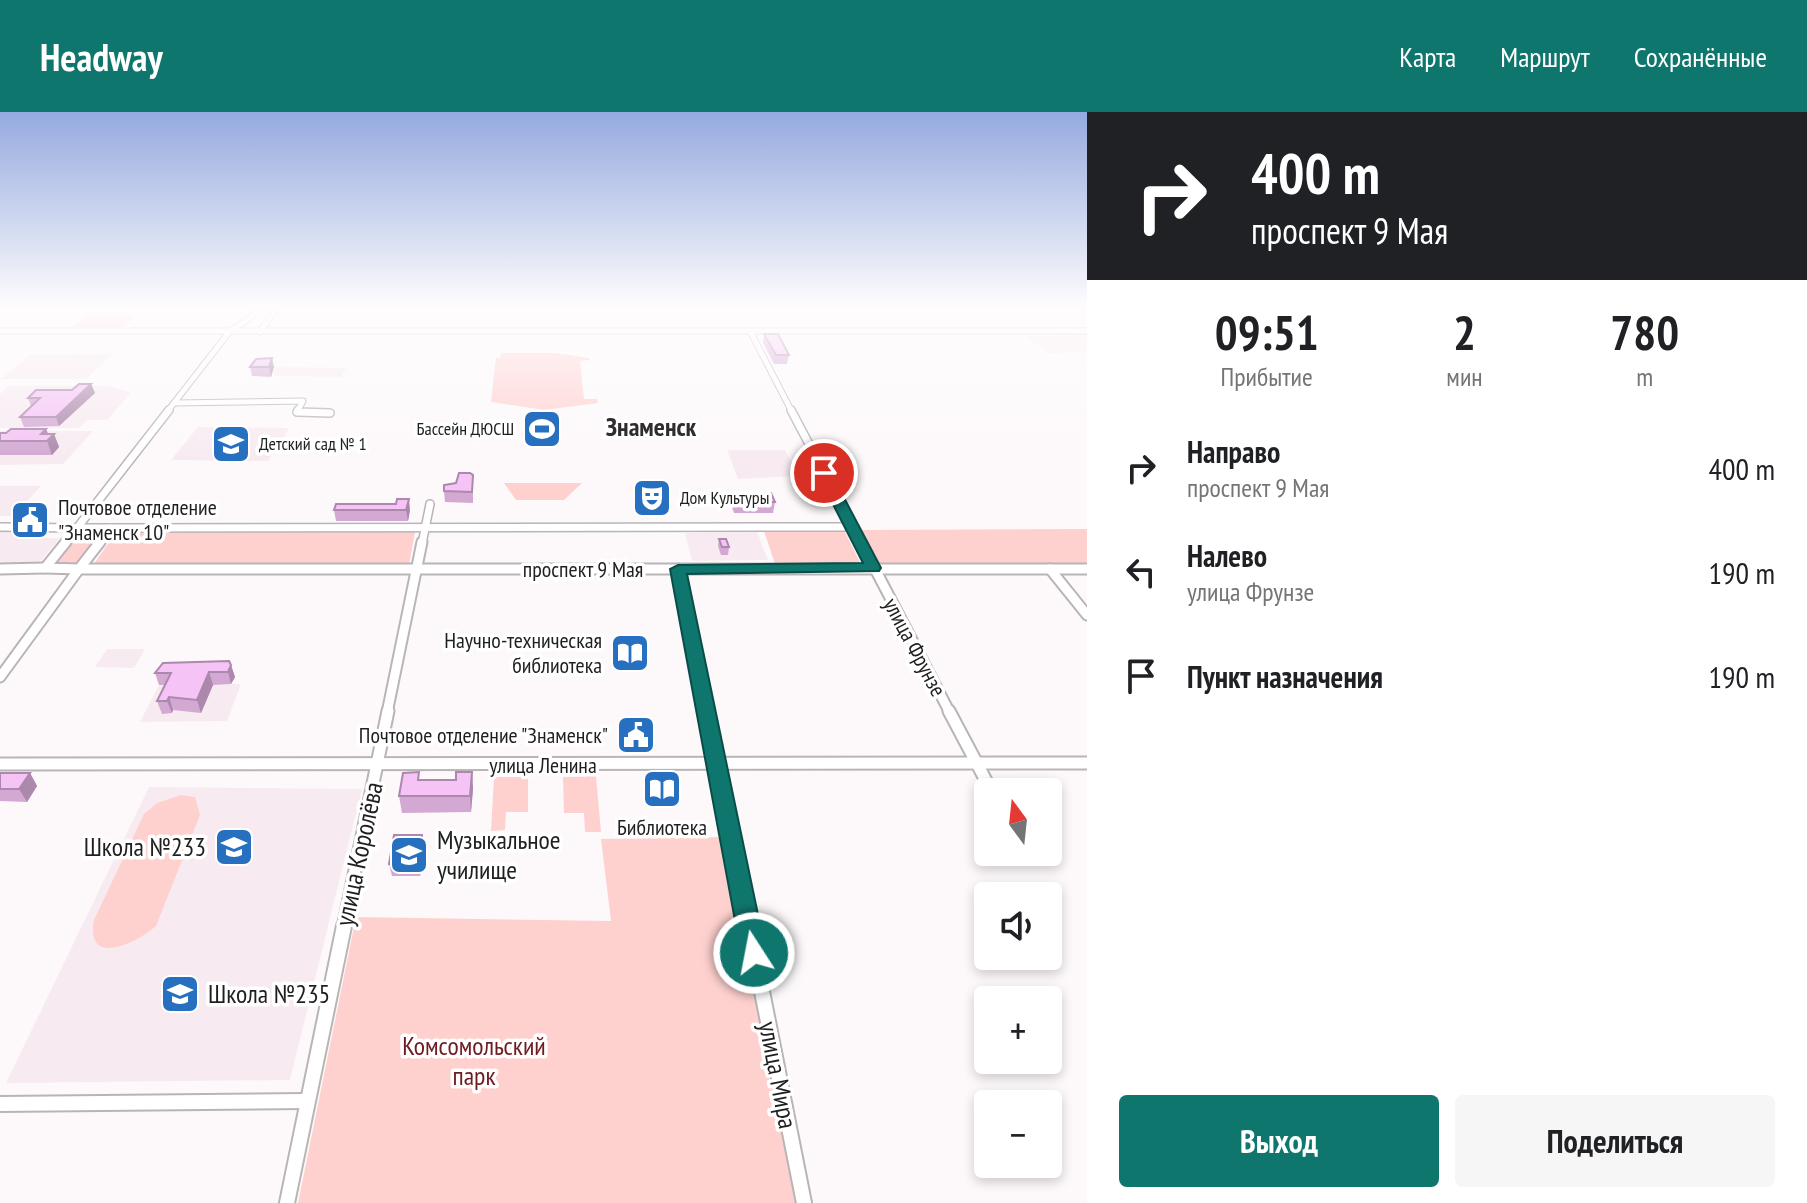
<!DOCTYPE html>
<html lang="ru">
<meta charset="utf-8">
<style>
:root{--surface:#fff;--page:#f6f6f6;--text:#202124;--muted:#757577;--accent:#0f766e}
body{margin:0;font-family:"PT Sans Narrow",sans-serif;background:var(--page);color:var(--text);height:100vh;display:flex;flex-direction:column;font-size:30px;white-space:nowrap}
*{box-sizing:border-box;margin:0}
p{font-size:26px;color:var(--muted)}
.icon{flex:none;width:44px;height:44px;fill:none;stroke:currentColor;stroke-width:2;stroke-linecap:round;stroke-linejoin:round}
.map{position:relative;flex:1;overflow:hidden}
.details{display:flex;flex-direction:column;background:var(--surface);width:720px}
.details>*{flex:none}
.top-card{background:#202124;color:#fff;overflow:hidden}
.needle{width:52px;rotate:345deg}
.tools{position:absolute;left:974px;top:666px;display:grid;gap:16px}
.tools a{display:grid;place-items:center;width:88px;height:88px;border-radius:8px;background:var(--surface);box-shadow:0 4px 12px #0003;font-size:40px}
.pin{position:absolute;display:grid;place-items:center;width:68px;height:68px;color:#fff;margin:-34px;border:4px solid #fff;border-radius:50%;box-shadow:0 2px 8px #0007}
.me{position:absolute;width:88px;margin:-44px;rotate:349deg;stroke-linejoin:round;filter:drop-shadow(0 0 6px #0008)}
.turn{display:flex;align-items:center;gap:28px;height:168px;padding:0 32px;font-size:36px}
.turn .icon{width:104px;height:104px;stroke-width:2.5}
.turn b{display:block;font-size:56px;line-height:68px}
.eta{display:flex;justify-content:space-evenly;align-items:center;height:136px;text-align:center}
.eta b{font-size:48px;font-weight:600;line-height:56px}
.button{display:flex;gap:16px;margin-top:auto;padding:16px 32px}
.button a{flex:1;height:92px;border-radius:8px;background:var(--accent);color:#fff;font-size:32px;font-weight:600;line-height:92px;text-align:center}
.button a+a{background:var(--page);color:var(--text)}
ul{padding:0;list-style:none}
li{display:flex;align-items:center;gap:24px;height:104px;padding:0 32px}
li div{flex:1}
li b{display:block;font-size:30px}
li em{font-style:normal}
header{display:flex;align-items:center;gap:48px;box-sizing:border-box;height:112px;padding:0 40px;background:var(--accent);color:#fff}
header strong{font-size:38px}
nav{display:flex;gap:44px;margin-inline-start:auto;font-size:28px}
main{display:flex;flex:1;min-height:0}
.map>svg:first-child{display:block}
</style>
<header>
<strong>Headway</strong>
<nav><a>Карта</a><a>Маршрут</a><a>Сохранённые</a></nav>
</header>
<main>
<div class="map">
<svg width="1087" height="1091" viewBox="0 0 1087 1091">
<rect width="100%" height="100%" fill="#fdf9fb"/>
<g fill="#f7ebf1">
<polygon points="1087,223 1087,240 1049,241 1025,224"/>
<polygon points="112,242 86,267 1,267 30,243"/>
<polygon points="274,255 346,256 341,265 274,264"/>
<polygon points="9,274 108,274 131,280 107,308 87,308 79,316 0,316 0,282"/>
<polygon points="198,315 289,316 268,349 171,348"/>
<polygon points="0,319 93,319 63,352 0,353"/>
<polygon points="785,338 798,364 738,367 727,338"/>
<polygon points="0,374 41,374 23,394 27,395 19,404 0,404"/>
<polygon points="0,419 50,419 45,426 60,426 38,452 0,452"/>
<polygon points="757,420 768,448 692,449 685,421"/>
<polygon points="107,537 145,537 134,556 95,555"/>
<polygon points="241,572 227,609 140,610 159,573"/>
<polygon points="149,675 362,677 290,968 6,971"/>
</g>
<g fill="#fed1cf">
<polygon points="88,202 137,203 124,215 72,215"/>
<polygon points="501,241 554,241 589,246 590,248 580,249 584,287 597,287 598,291 544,298 491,290 496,246 500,246"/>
<polygon points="504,371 582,371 564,388 516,388"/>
<polygon points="1087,417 1087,455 885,455 876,451 858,418"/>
<polygon points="117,418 415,420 409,453 92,455"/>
<polygon points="83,419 100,419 101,422 80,451 55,451"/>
<polygon points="764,419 845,420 861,452 775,452"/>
<polygon points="596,664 601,720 585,720 584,701 564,701 563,665"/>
<polygon points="494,665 528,665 528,700 506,700 505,718 491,719"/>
<path d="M181 683 195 685 200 703 156 814C138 830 85 857 94 808L144 702 157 691Z"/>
<polygon points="723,725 797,1091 298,1091 356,805 611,809 601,727"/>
</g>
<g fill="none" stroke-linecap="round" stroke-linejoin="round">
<defs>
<g id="minor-far4">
<polyline points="0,219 1087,219"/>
<polyline points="750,219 792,300"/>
<polyline points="260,220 277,195"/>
<polyline points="174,291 303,289 297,300"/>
<polyline points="167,300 230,219 250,206 258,195"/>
</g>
<g id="minor-far3">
<polyline points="298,298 297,300 330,301"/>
<polyline points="791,298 862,432"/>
<polyline points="0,415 77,416"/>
<polyline points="77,416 110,416 98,432"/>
<polyline points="77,416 169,298"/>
<polyline points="110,416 852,415"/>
<polyline points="64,432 77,416"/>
<polyline points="422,432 430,392"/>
</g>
<g id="minor-far2">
<polyline points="66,430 45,456 79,457 100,430"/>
<polyline points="861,430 950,601"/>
<polyline points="0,457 45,456"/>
<polyline points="678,457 707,601"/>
<polyline points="1050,457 1087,503"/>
<polyline points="0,565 79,457 1087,457"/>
<polyline points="387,601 422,430"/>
</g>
<g id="minor-far1">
<polyline points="706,599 749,816"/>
<polyline points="949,599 992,680"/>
<polyline points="0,652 1087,651"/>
<polyline points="343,816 388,599"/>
</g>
<g id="minor">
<polyline points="749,814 804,1091"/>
<polyline points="0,992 306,989"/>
<polyline points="287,1091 344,814"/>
</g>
</defs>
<use href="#minor-far4" stroke="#b9b5b7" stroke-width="7"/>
<use href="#minor-far3" stroke="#b9b5b7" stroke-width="10"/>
<use href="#minor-far2" stroke="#b9b5b7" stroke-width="13"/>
<use href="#minor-far1" stroke="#b9b5b7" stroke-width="15"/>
<use href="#minor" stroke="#b9b5b7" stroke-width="18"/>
<use href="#minor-far4" stroke="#fff" stroke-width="5"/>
<use href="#minor-far3" stroke="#fff" stroke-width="7"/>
<use href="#minor-far2" stroke="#fff" stroke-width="9"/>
<use href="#minor-far1" stroke="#fff" stroke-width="11"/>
<use href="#minor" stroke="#fff" stroke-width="14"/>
</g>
<g fill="#d3a8d3">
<polygon points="764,222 789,243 787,252 774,252 763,231"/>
<polygon points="250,255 274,255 271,265 252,264"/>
<polygon points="91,272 95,281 59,314 24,315 20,305 31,294 28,286 72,278"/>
<polygon points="555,301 554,324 529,323 529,313"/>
<polygon points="46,317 48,322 54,322 59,335 52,343 0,343 0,321"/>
<polygon points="473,363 473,391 445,390 444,379 456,371"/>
<polygon points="733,381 763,384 764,381 775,390 773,401 734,401 731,392"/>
<polygon points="334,398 410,398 408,409 336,409"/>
<polygon points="719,427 729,435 728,443 721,443 718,434"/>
<polygon points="229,549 235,565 231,572 213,573 201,601 173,598 172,601 162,602 157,589 165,573 159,573 155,561"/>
<polygon points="472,660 473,677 471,700 402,701 399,684 420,668 456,668"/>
<polygon points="0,661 30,661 37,674 27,690 0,689"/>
<polygon points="424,736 420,764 392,764 389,752"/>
</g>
<g fill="#ac88ac">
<polygon points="272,246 274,255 271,265 269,255"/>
<polygon points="91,272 95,281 59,314 56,305"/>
<polygon points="46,317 50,326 54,322 59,335 52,343 47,329 41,322"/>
<polygon points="409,387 410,398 408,409 406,398"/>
<polygon points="231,553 235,565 231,572 228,560"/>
<polygon points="209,560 213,573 201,601 197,588"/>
<polygon points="169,585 173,598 172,601 167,589"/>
<polygon points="472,660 473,677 471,700 470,684"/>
<polygon points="30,661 37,674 27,690 19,677"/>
<polygon points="422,723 424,736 420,764 418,751"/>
</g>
<g fill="#f5c3f5" stroke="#ac88ac" stroke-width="2">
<polygon points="764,222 778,222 789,243 776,243"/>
<polygon points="272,246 269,255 250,255 256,247"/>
<polygon points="79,272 91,272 56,305 20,305 40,286 28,286 36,278 72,278"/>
<polygon points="530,301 555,301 554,314 529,313"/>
<polygon points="11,317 46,317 41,322 54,322 47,329 0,329 0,321 6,321"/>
<polygon points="459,361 470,361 473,363 472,380 444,379 444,373 456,371"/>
<polygon points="733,381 765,384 764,381 771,381 775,390 736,390"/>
<polygon points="397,387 409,387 406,398 334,398 336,392 396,392"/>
<polygon points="719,427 726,427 729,435 722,435"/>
<polygon points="229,549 231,553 228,560 209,560 197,588 169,585 167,589 157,589 171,561 155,561 163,551"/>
<polygon points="419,660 418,668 456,668 456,660 472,660 470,684 399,684 403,661"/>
<polygon points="0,661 30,661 19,677 0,677"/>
<polygon points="394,723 422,723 418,751 389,752"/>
</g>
<linearGradient id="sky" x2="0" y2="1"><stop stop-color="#95aadf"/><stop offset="0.56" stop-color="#fefcfd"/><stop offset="1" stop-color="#fefcfd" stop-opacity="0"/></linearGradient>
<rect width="1087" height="348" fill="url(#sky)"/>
<polygon fill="#0f766e" stroke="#0a4d48" stroke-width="2" points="824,357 831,361 881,456 879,459 687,462 766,841 763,849 754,852 745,849 741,841 670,457 678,453 863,451 817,361"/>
<defs>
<symbol id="stadium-square" viewBox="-11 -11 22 22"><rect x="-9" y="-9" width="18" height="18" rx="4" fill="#2770c0" stroke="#fff"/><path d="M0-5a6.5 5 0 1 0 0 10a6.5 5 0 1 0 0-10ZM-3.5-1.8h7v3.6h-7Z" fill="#fff"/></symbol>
<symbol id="school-square" viewBox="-11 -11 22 22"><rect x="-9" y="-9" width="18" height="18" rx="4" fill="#2770c0" stroke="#fff"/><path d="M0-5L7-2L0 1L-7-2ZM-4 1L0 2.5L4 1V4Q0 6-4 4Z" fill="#fff"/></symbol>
<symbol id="theatre-square" viewBox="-11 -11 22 22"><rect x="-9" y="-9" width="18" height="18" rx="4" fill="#2770c0" stroke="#fff"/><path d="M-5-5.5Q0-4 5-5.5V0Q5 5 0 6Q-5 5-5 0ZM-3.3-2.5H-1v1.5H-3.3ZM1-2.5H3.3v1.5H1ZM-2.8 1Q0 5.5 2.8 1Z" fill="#fff"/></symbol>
<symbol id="civic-square" viewBox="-11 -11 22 22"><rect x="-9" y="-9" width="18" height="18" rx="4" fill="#2770c0" stroke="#fff"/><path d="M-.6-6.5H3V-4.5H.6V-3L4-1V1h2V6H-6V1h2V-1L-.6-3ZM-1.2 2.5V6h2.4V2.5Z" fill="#fff"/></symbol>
<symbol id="library-square" viewBox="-11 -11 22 22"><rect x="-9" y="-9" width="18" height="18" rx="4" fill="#2770c0" stroke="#fff"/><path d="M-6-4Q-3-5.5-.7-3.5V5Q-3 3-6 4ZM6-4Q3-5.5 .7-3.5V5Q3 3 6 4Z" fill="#fff"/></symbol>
<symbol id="university-square" viewBox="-11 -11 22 22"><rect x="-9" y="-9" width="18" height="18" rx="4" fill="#2770c0" stroke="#fff"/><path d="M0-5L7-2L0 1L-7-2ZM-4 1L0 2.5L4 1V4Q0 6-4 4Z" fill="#fff"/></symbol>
</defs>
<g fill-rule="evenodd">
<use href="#stadium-square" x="520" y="295" width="44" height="44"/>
<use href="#school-square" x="209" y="310" width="44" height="44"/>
<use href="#theatre-square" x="630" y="364" width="44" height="44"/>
<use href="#civic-square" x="8" y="386" width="44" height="44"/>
<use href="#library-square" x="608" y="519" width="44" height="44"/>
<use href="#civic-square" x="614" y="601" width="44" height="44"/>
<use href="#library-square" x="640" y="655" width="44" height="44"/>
<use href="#school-square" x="212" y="713" width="44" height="44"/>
<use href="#university-square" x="387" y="721" width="44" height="44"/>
<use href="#school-square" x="158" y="860" width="44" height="44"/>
</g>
<g text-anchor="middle" stroke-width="7" stroke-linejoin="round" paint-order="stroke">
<g font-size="18" fill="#201f1f" stroke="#fff" text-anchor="start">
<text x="514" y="323" text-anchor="end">Бассейн ДЮСШ</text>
<text x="259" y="338">Детский сад № 1</text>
<text x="680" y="392">Дом Культуры</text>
</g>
<g font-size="22" fill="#201f1f" stroke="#fff" text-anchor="end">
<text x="58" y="403" text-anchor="start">Почтовое отделение<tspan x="58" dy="25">"Знаменск 10"</tspan></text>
<text x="602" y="536">Научно-техническая<tspan x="602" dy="25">библиотека</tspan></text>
<text x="608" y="631">Почтовое отделение "Знаменск"</text>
<text x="662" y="723" text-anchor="middle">Библиотека</text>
</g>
<g font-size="22" fill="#201f1f" stroke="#fff">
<text x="583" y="465">проспект 9 Мая</text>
<text transform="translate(915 535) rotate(62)" y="8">улица Фрунзе</text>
<text x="543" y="661">улица Ленина</text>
</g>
<g font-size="26" font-weight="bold" fill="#302d2f" stroke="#fff">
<text x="651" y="324">Знаменск</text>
</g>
<g font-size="26" fill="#201f1f" stroke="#fff" text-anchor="start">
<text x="437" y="737">Музыкальное<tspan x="437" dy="30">училище</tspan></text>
<text x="206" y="744" text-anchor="end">Школа №233</text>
<text x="208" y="891">Школа №235</text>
</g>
<g font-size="26" fill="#201f1f" stroke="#fff">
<text transform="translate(359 742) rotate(-78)" y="9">улица Королёва</text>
<text transform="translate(778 963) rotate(79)" y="9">улица Мира</text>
</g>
<g font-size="26" fill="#6e1c22" stroke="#fff">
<text x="474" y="943">Комсомольский<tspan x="474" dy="30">парк</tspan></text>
</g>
</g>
</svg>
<div class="tools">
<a><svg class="needle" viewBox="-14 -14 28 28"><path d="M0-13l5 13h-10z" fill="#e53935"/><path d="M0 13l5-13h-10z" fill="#757577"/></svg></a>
<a><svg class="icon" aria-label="sound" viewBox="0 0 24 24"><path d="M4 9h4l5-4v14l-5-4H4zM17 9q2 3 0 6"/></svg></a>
<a>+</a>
<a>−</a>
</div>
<div class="pin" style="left:824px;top:361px;background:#d93025"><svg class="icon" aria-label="arrive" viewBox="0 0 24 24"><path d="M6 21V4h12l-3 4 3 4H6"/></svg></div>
<svg class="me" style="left:754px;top:841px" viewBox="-20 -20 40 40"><circle r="17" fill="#0f766e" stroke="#fff" stroke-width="3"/><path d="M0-11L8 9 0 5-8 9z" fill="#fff"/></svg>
</div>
<section class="details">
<div class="top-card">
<div class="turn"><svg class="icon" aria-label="right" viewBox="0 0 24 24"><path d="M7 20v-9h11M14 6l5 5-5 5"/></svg><div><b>400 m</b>проспект 9 Мая</div></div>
</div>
<div class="eta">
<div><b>09:51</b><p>Прибытие</p></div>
<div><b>2</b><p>мин</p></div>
<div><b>780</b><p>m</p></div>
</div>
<ul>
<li><svg class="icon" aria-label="right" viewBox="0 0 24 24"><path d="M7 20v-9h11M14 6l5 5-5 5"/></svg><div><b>Направо</b><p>проспект 9 Мая</p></div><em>400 m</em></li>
<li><svg class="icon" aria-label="left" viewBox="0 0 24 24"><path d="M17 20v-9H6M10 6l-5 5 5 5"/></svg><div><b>Налево</b><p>улица Фрунзе</p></div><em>190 m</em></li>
<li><svg class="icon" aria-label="arrive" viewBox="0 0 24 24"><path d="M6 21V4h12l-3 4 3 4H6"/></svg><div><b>Пункт назначения</b></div><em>190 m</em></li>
</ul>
<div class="button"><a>Выход</a><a>Поделиться</a></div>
</section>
</main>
